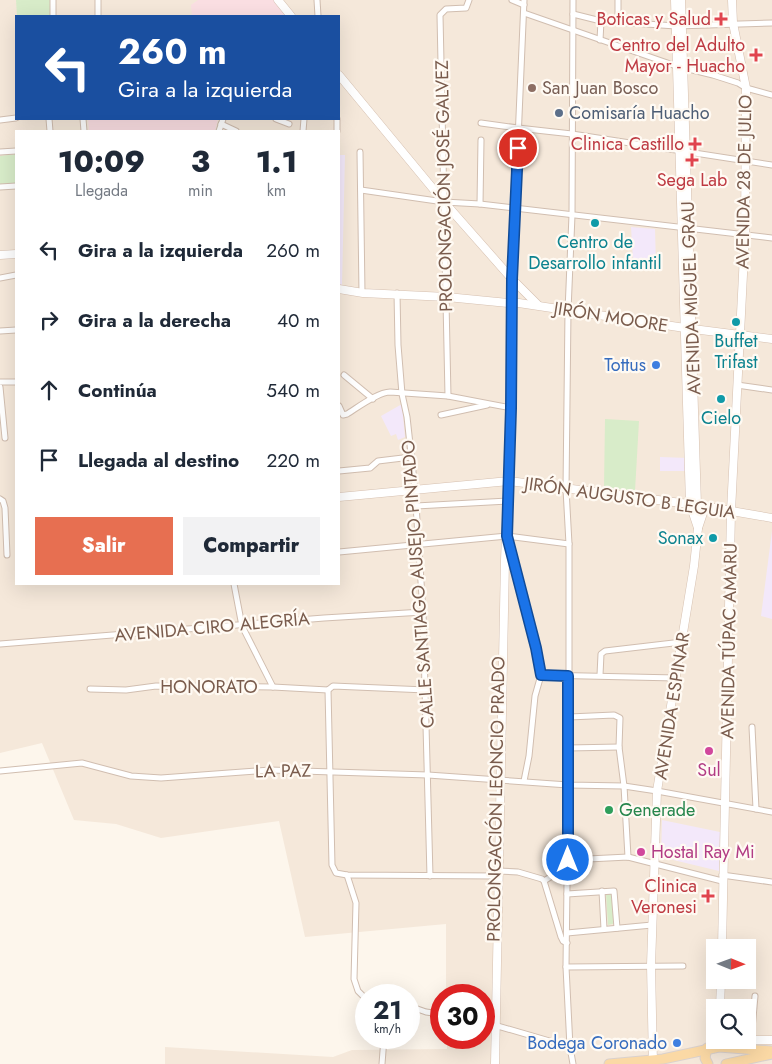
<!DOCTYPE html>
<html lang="es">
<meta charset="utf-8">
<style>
:root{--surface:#fff;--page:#f2f2f3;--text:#1f2937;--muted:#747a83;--accent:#e76f51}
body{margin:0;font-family:Jost,sans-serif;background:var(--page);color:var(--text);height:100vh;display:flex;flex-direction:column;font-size:19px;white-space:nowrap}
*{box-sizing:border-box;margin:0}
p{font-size:16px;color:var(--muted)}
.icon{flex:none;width:28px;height:28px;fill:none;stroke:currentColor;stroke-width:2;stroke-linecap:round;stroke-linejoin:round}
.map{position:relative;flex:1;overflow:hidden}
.sheet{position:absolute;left:15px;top:130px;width:325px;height:455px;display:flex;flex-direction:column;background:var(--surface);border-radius:0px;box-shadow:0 5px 20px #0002}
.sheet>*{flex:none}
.hud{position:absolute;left:15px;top:15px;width:325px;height:105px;border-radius:0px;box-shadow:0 5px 20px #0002;background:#1a4fa0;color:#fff;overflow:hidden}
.needle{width:32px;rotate:91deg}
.fabs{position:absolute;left:706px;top:939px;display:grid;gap:10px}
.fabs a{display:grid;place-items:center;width:50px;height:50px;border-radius:0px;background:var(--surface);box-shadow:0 5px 20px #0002;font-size:25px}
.speed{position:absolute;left:355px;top:984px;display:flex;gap:10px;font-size:25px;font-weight:700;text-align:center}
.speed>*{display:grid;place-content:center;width:65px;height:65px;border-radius:50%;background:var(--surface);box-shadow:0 5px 20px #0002;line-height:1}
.speed small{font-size:12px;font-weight:400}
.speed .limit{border:8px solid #d22;background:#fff;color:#111}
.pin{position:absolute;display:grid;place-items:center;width:42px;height:42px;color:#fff;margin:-21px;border:2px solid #fff;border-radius:50%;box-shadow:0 1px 5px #0007}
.me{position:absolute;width:55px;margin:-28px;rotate:0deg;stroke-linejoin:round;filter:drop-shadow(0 0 4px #0008)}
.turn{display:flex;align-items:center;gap:18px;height:105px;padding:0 20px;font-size:22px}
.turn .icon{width:65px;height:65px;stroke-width:2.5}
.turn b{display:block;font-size:35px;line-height:42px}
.eta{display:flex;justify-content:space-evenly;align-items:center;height:85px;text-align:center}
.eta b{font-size:30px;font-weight:800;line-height:35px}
.cta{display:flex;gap:10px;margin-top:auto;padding:10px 20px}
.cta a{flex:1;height:58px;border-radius:0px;background:var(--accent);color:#fff;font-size:20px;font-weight:800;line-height:58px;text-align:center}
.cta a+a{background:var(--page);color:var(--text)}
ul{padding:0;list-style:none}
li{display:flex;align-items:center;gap:15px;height:70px;padding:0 20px}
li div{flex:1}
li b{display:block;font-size:19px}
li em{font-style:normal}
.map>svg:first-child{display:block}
</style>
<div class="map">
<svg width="772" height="1064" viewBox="0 0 772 1064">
<rect width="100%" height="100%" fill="#fdf6ec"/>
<path fill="#f5e8da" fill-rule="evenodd" d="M0 0H772V1064H165V1047L333 1057 352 1050 447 1049V1038H484V995H446V924L305 937 279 821 161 838 116 824 74 820 42 743 0 753ZM16 16H339V119H16ZM16 131H339V584H16ZM715 948H748V980H715ZM715 1008H748V1040H715Z"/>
<g fill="#f3e8fa">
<polygon points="339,155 345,155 342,285 339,284"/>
<polygon points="631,227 655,229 656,265 633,261"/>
<polygon points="402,404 405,437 398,440 396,434 391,436 381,416"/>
<polygon points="660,457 688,458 688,471 660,471"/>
<polygon points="772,531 772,619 761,616"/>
<polygon points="662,820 720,832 719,871 661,857"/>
</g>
<g fill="#fbdfe3">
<polygon points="198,0 274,0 287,16 192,16 191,5"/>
<polygon points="88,119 218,119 215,131 89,131"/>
</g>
<g fill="#d8ecc9">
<polygon points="16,0 51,0 52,16 17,16"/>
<polygon points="16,154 16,183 0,184 0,156"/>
<polygon points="605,419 639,421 635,491 604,487"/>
<polygon points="614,893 616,923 608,925 606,894"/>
</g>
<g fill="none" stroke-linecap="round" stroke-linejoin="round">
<defs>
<g id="street">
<polyline points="53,0 53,16"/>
<polyline points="317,0 318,16"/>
<polyline points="512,0 524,5"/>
<polyline points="524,13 676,66 713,75 738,83 746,88 772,95"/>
<polyline points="573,14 601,21 676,26 772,23"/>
<polyline points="98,16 98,0"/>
<polyline points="618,22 618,0"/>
<polyline points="600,40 601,21"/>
<polyline points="49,119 50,131"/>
<polyline points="83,119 84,131"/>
<polyline points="276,119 289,124"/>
<polyline points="337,119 337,131"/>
<polyline points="0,120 16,118"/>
<polyline points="481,123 518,128 572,134 772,165"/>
<polyline points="221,124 236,131"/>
<polyline points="219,131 223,119"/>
<polyline points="303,131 304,119"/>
<polyline points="0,152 16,151"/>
<polyline points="360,152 362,293"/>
<polyline points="0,187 16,186"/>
<polyline points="361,190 444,202 480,204 772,238"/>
<polyline points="480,204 481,140"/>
<polyline points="0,278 16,275"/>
<polyline points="512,279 524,0"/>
<polyline points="397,293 398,345 402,394 407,417 415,490 423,612 430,876"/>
<polyline points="0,331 16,330"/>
<polyline points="344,375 373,399"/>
<polyline points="0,382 16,382"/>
<polyline points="737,385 772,390"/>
<polyline points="0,387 5,438"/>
<polyline points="448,396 440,15 446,9 466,8 469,0"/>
<path d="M339 406 343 415 347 414C357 408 378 392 390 392L448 396 511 408"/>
<polyline points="441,415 487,405"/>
<polyline points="339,471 370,468 378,461 411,457"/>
<polyline points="0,499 3,501 5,508 7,555"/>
<polyline points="416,506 508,501"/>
<polyline points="508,541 536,648 541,675 535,696 529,756 524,781"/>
<polyline points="339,552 507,536 569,544"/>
<polyline points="234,584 242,626 273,687"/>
<polyline points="0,644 324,618 423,612"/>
<polyline points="541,675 676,678"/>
<polyline points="600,675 601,654 605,651 682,642"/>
<polyline points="90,689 126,690 156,686 273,687 328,690"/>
<polyline points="328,690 332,865 336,873 347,875 498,876"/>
<polyline points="328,690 333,686 426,690"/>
<polyline points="569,717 614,715 620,718 619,747 624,786 628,857"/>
<polyline points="752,727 756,809"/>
<polyline points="568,748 619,747"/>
<polyline points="0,771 82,763 131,776 161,778 270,770 428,775 568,785 624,786 657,791 772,812"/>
<polyline points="568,860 628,857 722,881"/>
<polyline points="498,871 518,872 542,879 544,881 561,937 563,941 567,943"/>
<polyline points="347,875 356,903 354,979 358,991 366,999"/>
<polyline points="722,875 772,882"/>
<polyline points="544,881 568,866"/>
<polyline points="602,891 604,929"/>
<polyline points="567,894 614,891 617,928"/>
<polyline points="567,933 652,925"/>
<polyline points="566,967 683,966"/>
<polyline points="409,1006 426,1012 441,1014"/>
<polyline points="484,1022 570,1047"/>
<polyline points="751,1040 755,996"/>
<polyline points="382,1064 384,1038"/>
<polyline points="573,1064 570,1047 566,967 569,717 569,544 566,489 568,311 572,215 573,0"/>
</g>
<g id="secondary">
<polyline points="278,0 291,16"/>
<polyline points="675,0 690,504 698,528"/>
<polyline points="681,0 697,505"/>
<polyline points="339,75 444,202 512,279 538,305"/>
<polyline points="0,255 16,254"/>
<polyline points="339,289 363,293 447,297 508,303 512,302 685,328 772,339"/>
<polyline points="339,497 509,481 697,505 772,518"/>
<polyline points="722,948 731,511 745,235 746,88 733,23 732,0"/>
<polyline points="720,1008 721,980"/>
<polyline points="732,1040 772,1040"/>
<polyline points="495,1064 505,560 511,408 512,279"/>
<polyline points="653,1064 651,965 657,791 694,566 698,528 705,507"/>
</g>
<g id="primary">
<polyline points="707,1048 705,1058 708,1064"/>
<polyline points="609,1064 663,1059 719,1047 772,1051"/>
<polyline points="726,1064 772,1054"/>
</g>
</defs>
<use href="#street" stroke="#d1beb0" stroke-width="7"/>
<use href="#secondary" stroke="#d6c0b0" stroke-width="9"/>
<use href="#primary" stroke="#dad1cd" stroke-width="11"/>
<use href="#street" stroke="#fff" stroke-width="5"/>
<use href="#secondary" stroke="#fff" stroke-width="8"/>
<use href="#primary" stroke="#fbd9a5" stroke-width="9"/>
</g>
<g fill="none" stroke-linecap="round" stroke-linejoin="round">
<defs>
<polyline id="route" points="518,148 512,279 511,408 507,536 536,648 541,675 568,676 568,860"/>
</defs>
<use href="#route" stroke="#114b97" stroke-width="12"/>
<use href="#route" stroke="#1a73e8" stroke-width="9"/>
</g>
<g fill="#e0444e" stroke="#fffaf3" stroke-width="2">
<path d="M718.5 11.5h5v5h5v5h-5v5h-5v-5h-5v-5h5z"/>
<path d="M753.5 47.5h5v5h5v5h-5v5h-5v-5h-5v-5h5z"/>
<path d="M692.5 136.5h5v5h5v5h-5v5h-5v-5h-5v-5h5z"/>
<path d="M689.5 152.5h5v5h5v5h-5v5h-5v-5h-5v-5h5z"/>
<path d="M705.5 888.5h5v5h5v5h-5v5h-5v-5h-5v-5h5z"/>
</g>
<circle fill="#8d6e63" stroke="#fffaf3" stroke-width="2" cx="532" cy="88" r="5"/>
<circle fill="#5c6f8a" stroke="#fffaf3" stroke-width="2" cx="559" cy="113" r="5"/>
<g fill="#0f9aa8" stroke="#fffaf3" stroke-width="2">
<circle cx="595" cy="223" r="5"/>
<circle cx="736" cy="322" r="5"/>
<circle cx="721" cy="399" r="5"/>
<circle cx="713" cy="538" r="5"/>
</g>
<g fill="#3f7fe0" stroke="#fffaf3" stroke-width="2">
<circle cx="656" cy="365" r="5"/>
<circle cx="677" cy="1043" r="5"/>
</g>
<g fill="#d1479c" stroke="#fffaf3" stroke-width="2">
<circle cx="709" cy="751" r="5"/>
<circle cx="641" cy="852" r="5"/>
</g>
<circle fill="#2e9e5b" stroke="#fffaf3" stroke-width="2" cx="609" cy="810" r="5"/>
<g text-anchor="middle" stroke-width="4.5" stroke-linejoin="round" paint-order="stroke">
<g font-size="18" fill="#be3a42" stroke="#fffaf3" text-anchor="end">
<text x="711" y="25">Boticas y Salud</text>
<text x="745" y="51">Centro del Adulto<tspan x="745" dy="21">Mayor - Huacho</tspan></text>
<text x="684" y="150">Clinica Castillo</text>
<text x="692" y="186" text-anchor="middle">Sega Lab</text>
<text x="697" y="892">Clinica<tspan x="697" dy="21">Veronesi</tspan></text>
</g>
<g font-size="18" fill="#785e54" stroke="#fffaf3" text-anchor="start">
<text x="542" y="94">San Juan Bosco</text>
</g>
<g font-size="18" fill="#4e5e75" stroke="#fffaf3" text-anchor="start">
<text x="569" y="119">Comisaría Huacho</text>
</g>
<g font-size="18" fill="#7a5c4d" stroke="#fffaf3">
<text transform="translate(744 182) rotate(-89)" y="6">AVENIDA 28 DE JULIO</text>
<text transform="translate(444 186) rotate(-91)" y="6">PROLONGACIÓN JOSÉ GALVEZ</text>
<text transform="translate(691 298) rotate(-92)" y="6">AVENIDA MIGUEL GRAU</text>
<text transform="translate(611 317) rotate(9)" y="6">JIRÓN MOORE</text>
<text transform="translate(630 498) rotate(8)" y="6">JIRÓN AUGUSTO B LEGUIA</text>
<text transform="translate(418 584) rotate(-94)" y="6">CALLE SANTIAGO AUSEJO PINTADO</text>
<text transform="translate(212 627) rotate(-5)" y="6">AVENIDA CIRO ALEGRÍA</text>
<text transform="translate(729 641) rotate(-89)" y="6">AVENIDA TÚPAC AMARU</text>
<text x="209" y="693">HONORATO</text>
<text transform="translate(672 706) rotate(-81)" y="6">AVENIDA ESPINAR</text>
<text transform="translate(283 771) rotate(-1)" y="6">LA PAZ</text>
<text transform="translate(496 799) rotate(-89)" y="6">PROLONGACIÓN LEONCIO PRADO</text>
</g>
<g font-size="18" fill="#0d838f" stroke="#fffaf3">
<text x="595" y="248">Centro de<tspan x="595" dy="21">Desarrollo infantil</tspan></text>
<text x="736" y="347">Buffet<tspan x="736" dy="21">Trifast</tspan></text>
<text x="721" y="424">Cielo</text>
<text x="703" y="544" text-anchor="end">Sonax</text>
</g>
<g font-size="18" fill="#366cbe" stroke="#fffaf3" text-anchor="end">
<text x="646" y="371">Tottus</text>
<text x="667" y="1049">Bodega Coronado</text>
</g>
<g font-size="18" fill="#b23c85" stroke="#fffaf3">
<text x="709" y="776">Sul</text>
<text x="651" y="858" text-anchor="start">Hostal Ray Mi</text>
</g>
<g font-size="18" fill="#27864d" stroke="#fffaf3" text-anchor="start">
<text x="619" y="816">Generade</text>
</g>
</g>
</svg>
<div class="fabs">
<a><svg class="needle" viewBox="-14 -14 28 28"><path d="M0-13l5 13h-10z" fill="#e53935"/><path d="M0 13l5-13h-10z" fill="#747a83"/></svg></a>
<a><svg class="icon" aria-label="search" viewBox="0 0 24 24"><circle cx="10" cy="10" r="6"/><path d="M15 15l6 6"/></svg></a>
</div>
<div class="speed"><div>21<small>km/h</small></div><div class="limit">30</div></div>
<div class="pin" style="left:518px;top:148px;background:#d93025"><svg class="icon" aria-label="arrive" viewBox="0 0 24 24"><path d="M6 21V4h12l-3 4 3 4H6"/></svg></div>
<svg class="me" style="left:568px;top:860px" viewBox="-20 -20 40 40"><circle r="17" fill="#1a73e8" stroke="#fff" stroke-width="3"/><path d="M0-11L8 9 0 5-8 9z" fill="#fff"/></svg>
<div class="hud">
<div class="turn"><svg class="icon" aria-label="left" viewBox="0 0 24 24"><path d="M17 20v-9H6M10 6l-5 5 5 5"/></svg><div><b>260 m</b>Gira a la izquierda</div></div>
</div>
<section class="sheet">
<div class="eta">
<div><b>10:09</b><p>Llegada</p></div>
<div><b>3</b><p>min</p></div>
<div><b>1.1</b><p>km</p></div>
</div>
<ul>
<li><svg class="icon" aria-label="left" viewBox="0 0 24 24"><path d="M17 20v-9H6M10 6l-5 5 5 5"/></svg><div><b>Gira a la izquierda</b></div><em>260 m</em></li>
<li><svg class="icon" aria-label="right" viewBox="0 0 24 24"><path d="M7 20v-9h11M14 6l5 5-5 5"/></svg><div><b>Gira a la derecha</b></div><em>40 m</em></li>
<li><svg class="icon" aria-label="ahead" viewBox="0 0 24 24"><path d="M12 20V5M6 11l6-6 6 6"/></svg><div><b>Continúa</b></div><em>540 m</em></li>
<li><svg class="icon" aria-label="arrive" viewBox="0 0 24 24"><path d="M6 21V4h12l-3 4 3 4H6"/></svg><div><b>Llegada al destino</b></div><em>220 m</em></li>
</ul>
<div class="cta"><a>Salir</a><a>Compartir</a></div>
</section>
</div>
